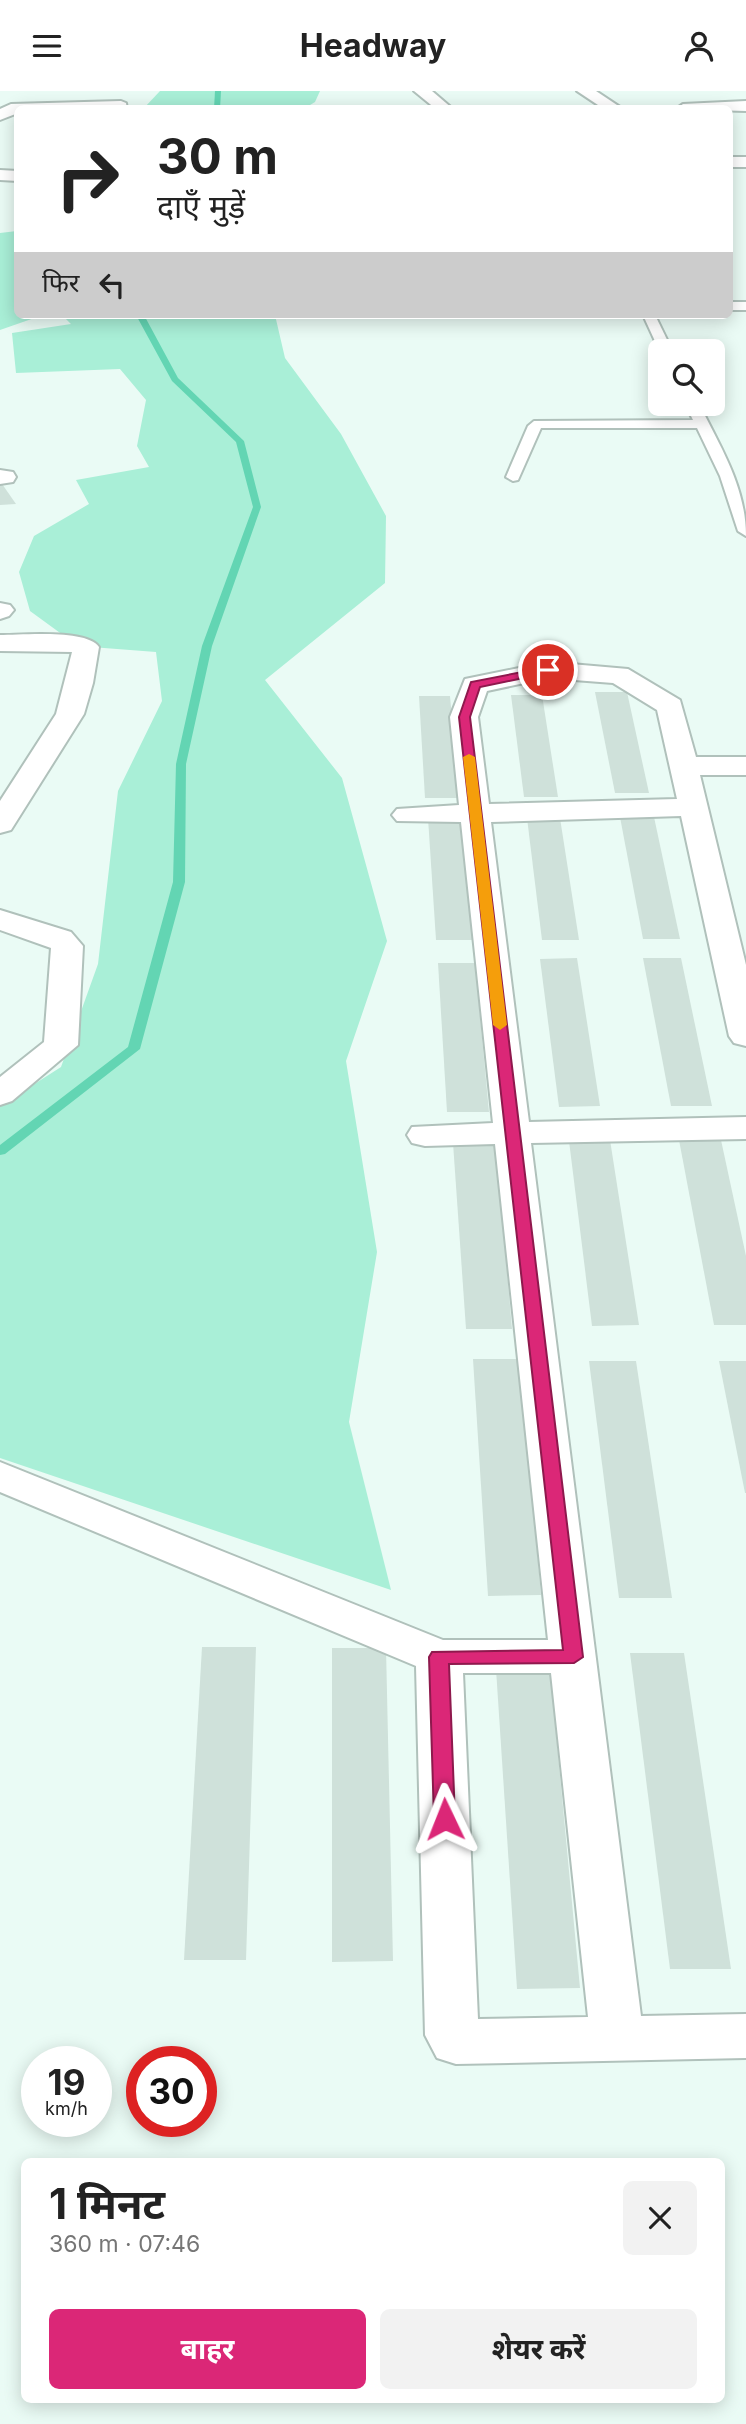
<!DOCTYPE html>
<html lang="hi">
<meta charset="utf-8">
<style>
:root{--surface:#fff;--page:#f2f2f2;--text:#222;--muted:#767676;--accent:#db2777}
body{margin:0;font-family:Inter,"Noto Sans Devanagari",sans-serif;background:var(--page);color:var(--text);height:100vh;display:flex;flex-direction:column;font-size:26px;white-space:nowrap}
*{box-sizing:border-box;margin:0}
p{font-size:23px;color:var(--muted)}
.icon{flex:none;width:38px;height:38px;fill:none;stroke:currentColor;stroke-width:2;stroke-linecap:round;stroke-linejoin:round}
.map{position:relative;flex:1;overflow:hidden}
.panel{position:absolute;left:21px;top:2067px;width:704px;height:245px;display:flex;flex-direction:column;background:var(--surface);border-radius:10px;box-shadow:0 4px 18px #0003}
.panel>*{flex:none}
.guide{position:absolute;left:14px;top:14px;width:719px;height:214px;border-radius:10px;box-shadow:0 4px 18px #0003;background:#fff;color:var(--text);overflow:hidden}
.fabs{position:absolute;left:648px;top:248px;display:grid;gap:14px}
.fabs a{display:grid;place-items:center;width:77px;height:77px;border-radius:10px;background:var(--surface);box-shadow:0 4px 18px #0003;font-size:35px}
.speed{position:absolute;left:21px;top:1955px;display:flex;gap:14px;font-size:35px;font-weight:700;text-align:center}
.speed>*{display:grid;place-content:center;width:91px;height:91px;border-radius:50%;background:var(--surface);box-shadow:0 4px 18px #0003;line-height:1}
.speed small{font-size:18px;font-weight:400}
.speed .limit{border:10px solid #d22;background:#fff;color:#111}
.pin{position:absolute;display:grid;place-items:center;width:60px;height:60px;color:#fff;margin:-30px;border:4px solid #fff;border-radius:50%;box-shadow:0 2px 7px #0007}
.me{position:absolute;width:77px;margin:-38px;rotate:358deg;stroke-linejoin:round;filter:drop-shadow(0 0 5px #0008)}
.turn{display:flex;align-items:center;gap:24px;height:147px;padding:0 28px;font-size:32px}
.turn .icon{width:91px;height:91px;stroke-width:2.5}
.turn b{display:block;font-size:49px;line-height:60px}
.then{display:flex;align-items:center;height:66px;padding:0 28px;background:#0003;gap:14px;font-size:26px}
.round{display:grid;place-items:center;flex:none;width:74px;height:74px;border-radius:10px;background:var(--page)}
.summary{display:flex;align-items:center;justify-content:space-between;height:119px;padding:0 28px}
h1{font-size:42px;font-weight:700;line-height:52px}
.cta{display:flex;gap:14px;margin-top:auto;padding:14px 28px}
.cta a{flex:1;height:80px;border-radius:10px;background:var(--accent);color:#fff;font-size:28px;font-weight:700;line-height:80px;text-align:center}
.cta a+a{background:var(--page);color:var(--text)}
header{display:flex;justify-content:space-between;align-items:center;height:91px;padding:0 28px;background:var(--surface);font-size:32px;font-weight:700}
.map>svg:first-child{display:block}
</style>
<header><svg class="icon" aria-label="menu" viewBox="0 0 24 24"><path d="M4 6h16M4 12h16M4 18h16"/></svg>Headway<svg class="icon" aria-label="person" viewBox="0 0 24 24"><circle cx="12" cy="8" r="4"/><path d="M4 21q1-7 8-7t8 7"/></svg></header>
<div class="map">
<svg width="746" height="2333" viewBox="0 0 746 2333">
<rect width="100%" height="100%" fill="#eafbf5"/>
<g fill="#a9efd7">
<polygon points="160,0 320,0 315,11 305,17 144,17"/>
<polygon points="17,140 18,224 43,224 0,239 0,142"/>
<polygon points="62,224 275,224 285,267 341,343 386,425 385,492 265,589 342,687 387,850 346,970 377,1161 349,1331 391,1499 0,1367 0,1015 61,976 98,873 118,700 162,610 156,561 78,555 30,520 19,481 34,445 89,413 76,389 149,376 137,355 146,309 120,278 16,282 12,242 71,233"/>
</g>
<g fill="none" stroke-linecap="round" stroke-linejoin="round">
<g fill="#63d5b3" fill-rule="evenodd">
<polygon points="215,0 221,0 220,18 214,18"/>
<polygon points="136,224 144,224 178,287 244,350 261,416 212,555 186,673 185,791 140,958 5,1063 0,1064 0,1054 128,956 173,791 176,673 202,555 253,416 236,351 172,290"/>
</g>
</g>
<g fill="#cfe1da">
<polygon points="0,390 16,413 0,414"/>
<polygon points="595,601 627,601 649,702 615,702"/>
<polygon points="511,604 542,604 558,706 524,706"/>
<polygon points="419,605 450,605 459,707 425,707"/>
<polygon points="620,726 654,726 680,848 643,848"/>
<polygon points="428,727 462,727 473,849 436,849"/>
<polygon points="527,727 560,727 579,849 542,849"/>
<polygon points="577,867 600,1015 559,1016 540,868"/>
<polygon points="643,867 681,867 712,1015 671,1015"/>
<polygon points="438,872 475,872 489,1021 447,1021"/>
<polygon points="610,1049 639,1234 592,1235 569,1050"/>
<polygon points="679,1049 721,1049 746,1165 746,1234 714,1234"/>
<polygon points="453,1052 496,1052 512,1238 466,1238"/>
<polygon points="473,1268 520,1268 541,1504 488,1505"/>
<polygon points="589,1270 636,1270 672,1507 619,1507"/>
<polygon points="719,1270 746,1270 746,1402 745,1402"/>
<polygon points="202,1556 256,1556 246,1869 184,1869"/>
<polygon points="332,1557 386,1557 393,1870 332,1871"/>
<polygon points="630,1562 684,1562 731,1878 670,1878"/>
<polygon points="496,1578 550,1578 580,1897 517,1898"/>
</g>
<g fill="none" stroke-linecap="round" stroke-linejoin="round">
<defs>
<g id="service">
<rect x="730" y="211" width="16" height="8"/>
<polygon points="643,224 655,224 673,261 660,261"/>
<path d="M685 313H699C720 355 746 396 746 445L738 440 720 385 697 337H541L518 389 513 390 506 386 528 335 534 330 693 329Z"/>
</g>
<g id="minor">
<polygon points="414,0 432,0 453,18 436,18"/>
<polygon points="577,0 596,0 623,18 604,18"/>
<polygon points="121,10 126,12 127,18 18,18 18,22 0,29 0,18 11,13"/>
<polygon points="746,10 746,20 676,18 683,13"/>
<rect x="730" y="66" width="16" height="10"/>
<polygon points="0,79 18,80 18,90 0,89"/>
<polygon points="0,379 13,381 16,386 13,391 0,393"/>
<polygon points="0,512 10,514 14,519 9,525 0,528"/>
<path d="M0 544C22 544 87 538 99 556L93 592 84 623 11 739 0 742V710L56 623 72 561 0 560Z"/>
<path d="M548 571 628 578 680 609 696 666H746V684H700L746 874V955L734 952 729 945 681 725 491 731 529 1031 746 1026V1048L531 1052 641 1925 746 1923V1967L456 1973 437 1967 425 1944 416 1575 0 1401V1371L443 1549H548L495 1053 425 1055 412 1052 407 1044 412 1036 493 1032 461 731 397 730 392 724 397 718 459 714 450 626 465 588ZM548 587 613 592 657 619 677 708 489 713 478 626 487 600ZM463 1582H551L588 1926 478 1928Z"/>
<polygon points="0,819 71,841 83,855 78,954 12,1010 0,1014 0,986 44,951 51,857 0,839"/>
</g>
</defs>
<use href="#service" stroke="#b0c1bb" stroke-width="4"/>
<use href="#minor" stroke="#b0c1bb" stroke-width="4"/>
<use href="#service" fill="#fff" fill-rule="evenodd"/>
<use href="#minor" fill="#fff" fill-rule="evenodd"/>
</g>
<polygon fill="#db2777" stroke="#8e194d" stroke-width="2" points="548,576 553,579 552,581 480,596 470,626 583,1566 574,1572 449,1573 455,1728 452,1733 437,1733 434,1728 429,1566 432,1561 563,1559 459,626 471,591"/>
<polygon fill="#f59e0b" points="469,663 475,666 507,934 500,939 493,934 463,666"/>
</svg>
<div class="fabs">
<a><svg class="icon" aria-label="search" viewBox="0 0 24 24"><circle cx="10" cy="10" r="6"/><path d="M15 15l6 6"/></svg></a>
</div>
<div class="speed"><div>19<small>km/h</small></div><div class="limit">30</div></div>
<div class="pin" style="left:548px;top:579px;background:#d93025"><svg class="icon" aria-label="arrive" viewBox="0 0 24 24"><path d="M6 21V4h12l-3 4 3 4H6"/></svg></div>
<svg class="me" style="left:445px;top:1728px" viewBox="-20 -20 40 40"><path d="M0-17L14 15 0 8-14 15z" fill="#db2777" stroke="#fff" stroke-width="4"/></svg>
<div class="guide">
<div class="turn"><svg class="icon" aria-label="right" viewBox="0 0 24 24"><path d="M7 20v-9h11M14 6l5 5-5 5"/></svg><div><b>30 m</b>दाएँ मुड़ें</div></div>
<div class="then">फिर<svg class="icon" aria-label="left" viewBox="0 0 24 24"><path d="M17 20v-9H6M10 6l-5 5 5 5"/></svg></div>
</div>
<section class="panel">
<div class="summary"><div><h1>1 मिनट</h1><p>360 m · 07:46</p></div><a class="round"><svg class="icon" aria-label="close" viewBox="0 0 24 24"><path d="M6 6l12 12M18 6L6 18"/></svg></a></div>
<div class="cta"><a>बाहर</a><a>शेयर करें</a></div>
</section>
</div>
